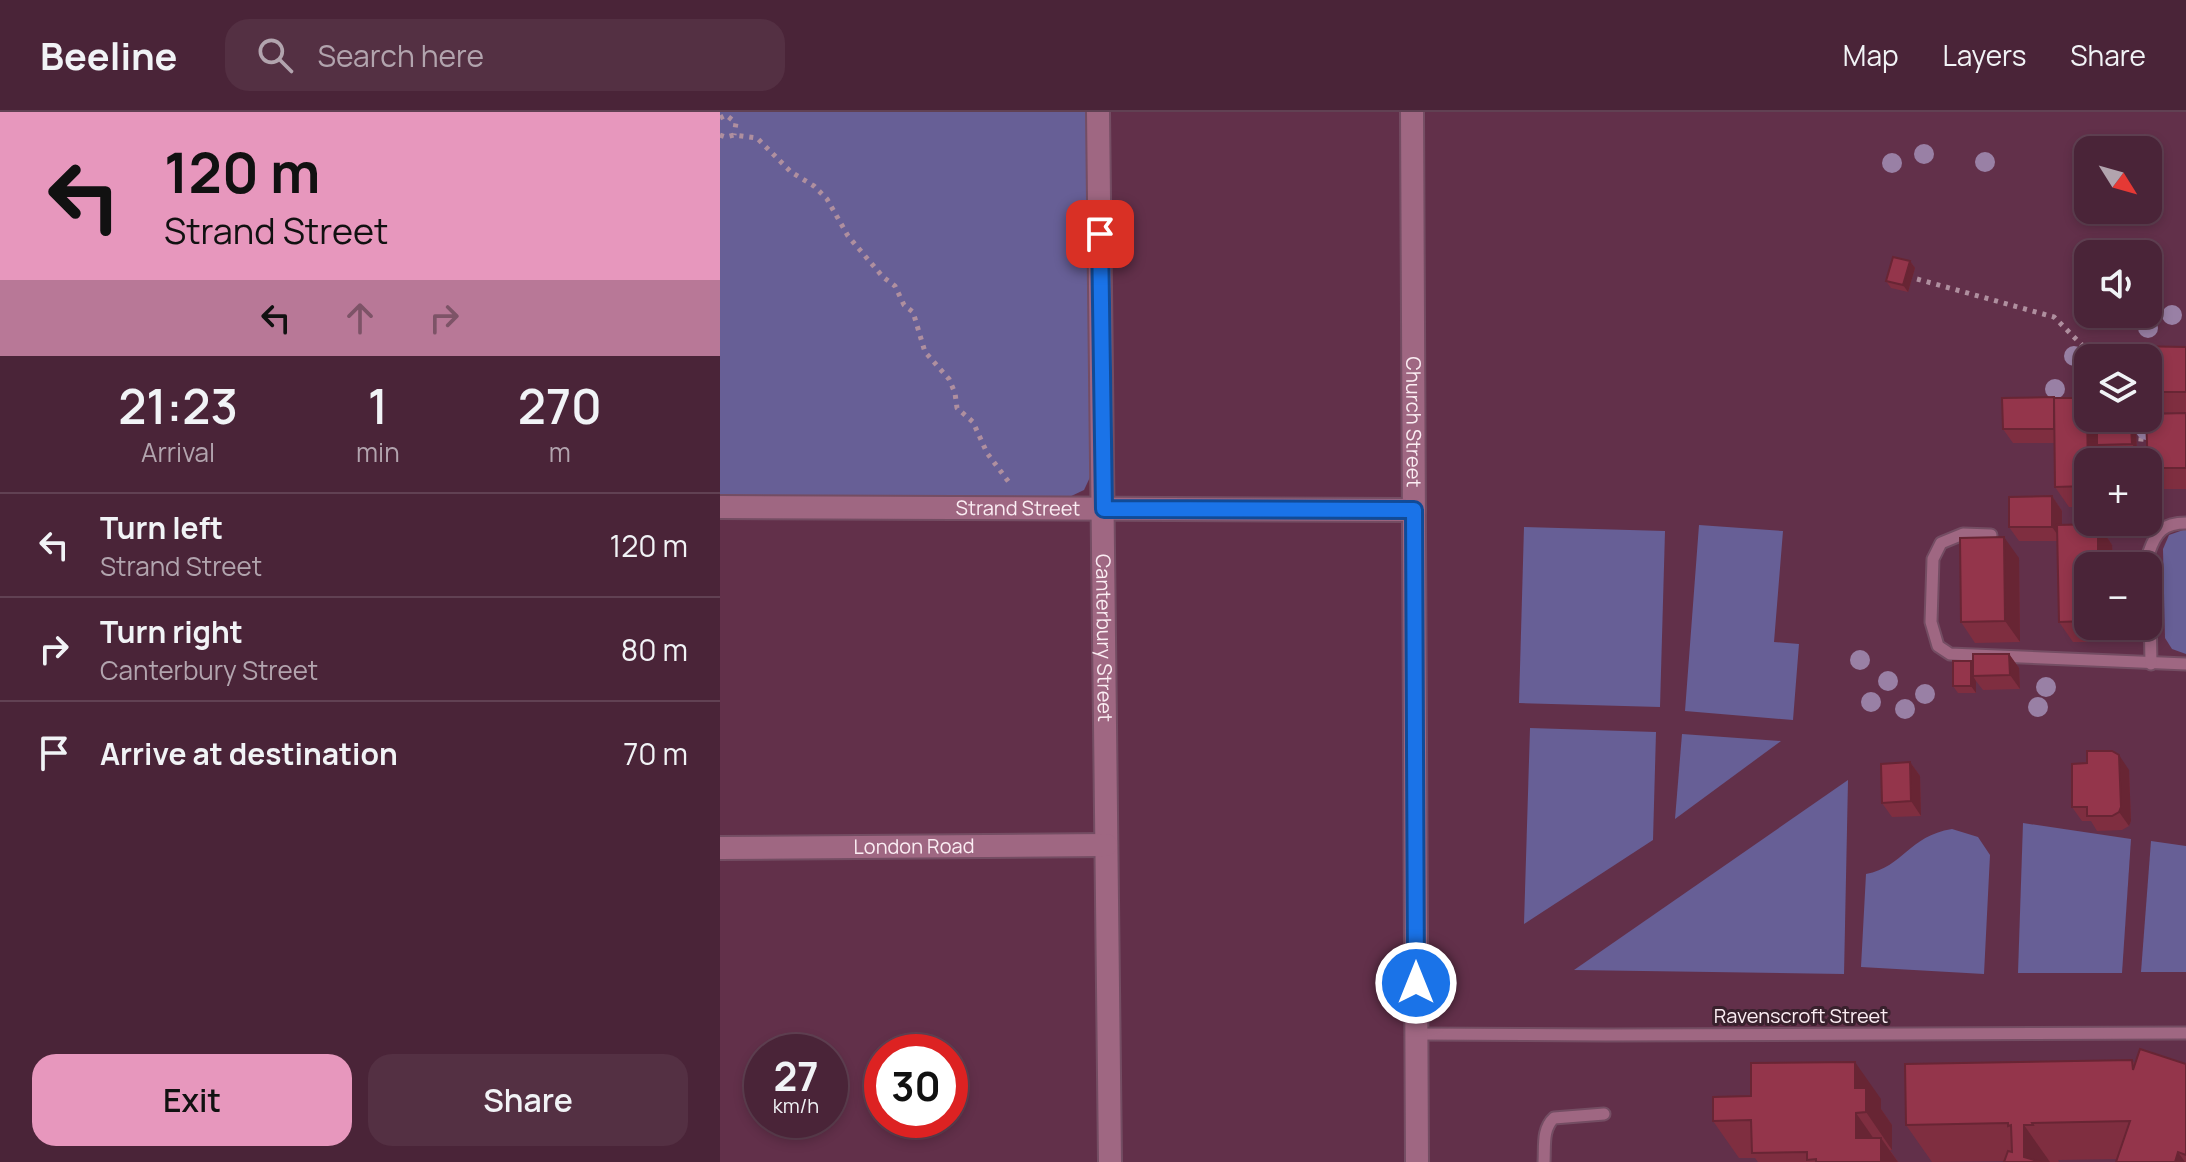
<!DOCTYPE html>
<meta charset="utf-8">
<style>
:root{--surface:#4a2438;--page:#543043;--text:#f1f3f6;--muted:#b2a4ae;--line:#614153;--accent:#e797bd}
body{margin:0;font-family:Manrope,sans-serif;background:var(--page);color:var(--text);height:100vh;display:flex;flex-direction:column;font-size:30px;white-space:nowrap}
*{box-sizing:border-box;margin:0}
p{font-size:26px;color:var(--muted)}
.icon{flex:none;width:44px;height:44px;fill:none;stroke:currentColor;stroke-width:2;stroke-linecap:round;stroke-linejoin:round}
.map{position:relative;flex:1;overflow:hidden}
.drawer{display:flex;flex-direction:column;background:var(--surface);width:720px}
.drawer>*{flex:none}
.top-card{background:#e797bd;color:#111;overflow:hidden}
.needle{width:52px;rotate:127deg}
.fabs{position:absolute;left:1354px;top:24px;display:grid;gap:16px}
.fabs a{display:grid;place-items:center;width:88px;height:88px;border-radius:16px;background:var(--surface);box-shadow:0 4px 12px #0003,0 0 0 2px var(--line);font-size:40px}
.speed{position:absolute;left:24px;top:922px;display:flex;gap:16px;font-size:40px;font-weight:700;text-align:center}
.speed>*{display:grid;place-content:center;width:104px;height:104px;border-radius:50%;background:var(--surface);box-shadow:0 4px 12px #0003,0 0 0 2px var(--line);line-height:1}
.speed small{font-size:20px;font-weight:400}
.speed .limit{border:12px solid #d22;background:#fff;color:#111}
.pin{position:absolute;display:grid;place-items:center;width:68px;height:68px;color:#fff;margin:-34px;border-radius:16px;box-shadow:0 4px 12px #0006}
.me{position:absolute;width:88px;margin:-44px;rotate:0deg;stroke-linejoin:round;filter:drop-shadow(0 0 6px #0008)}
.turn{display:flex;align-items:center;gap:28px;height:168px;padding:0 32px;font-size:36px}
.turn .icon{width:104px;height:104px;stroke-width:2.5}
.turn b{display:block;font-size:56px;line-height:68px}
.lanes{display:flex;align-items:center;height:76px;padding:0 32px;background:#0003;justify-content:center;gap:40px;direction:ltr}
.lanes .off{opacity:.35}
.eta{display:flex;justify-content:space-evenly;align-items:center;height:136px;text-align:center}
.eta b{font-size:48px;font-weight:600;line-height:56px}
.action{display:flex;gap:16px;margin-top:auto;padding:16px 32px}
.action a{flex:1;height:92px;border-radius:24px;background:var(--accent);color:#111;font-size:32px;font-weight:600;line-height:92px;text-align:center}
.action a+a{background:var(--page);color:var(--text)}
ul{padding:0;list-style:none}
li{display:flex;align-items:center;gap:24px;height:104px;padding:0 32px;border-top:2px solid var(--line)}
li div{flex:1}
li b{display:block;font-size:30px}
li em{font-style:normal}
header{display:flex;align-items:center;gap:48px;box-sizing:border-box;height:112px;padding:0 40px;background:var(--surface);border-bottom:2px solid var(--line)}
header strong{font-size:38px}
nav{display:flex;gap:44px;margin-inline-start:auto;font-size:28px}
.search{width:560px;height:72px;background:var(--page);display:flex;align-items:center;gap:20px;box-sizing:border-box;padding:0 28px;border-radius:24px;color:var(--muted);font-size:30px}
main{display:flex;flex:1;min-height:0}
.map>svg:first-child{display:block}
</style>
<header>
<strong>Beeline</strong>
<div class="search"><svg class="icon" aria-label="search" viewBox="0 0 24 24"><circle cx="10" cy="10" r="6"/><path d="M15 15l6 6"/></svg>Search here</div>
<nav><a>Map</a><a>Layers</a><a>Share</a></nav>
</header>
<main>
<section class="drawer">
<div class="top-card">
<div class="turn"><svg class="icon" aria-label="left" viewBox="0 0 24 24"><path d="M17 20v-9H6M10 6l-5 5 5 5"/></svg><div><b>120 m</b>Strand Street</div></div>
<div class="lanes"><svg class="icon" aria-label="left" viewBox="0 0 24 24"><path d="M17 20v-9H6M10 6l-5 5 5 5"/></svg><svg class="icon off" aria-label="ahead" viewBox="0 0 24 24"><path d="M12 20V5M6 11l6-6 6 6"/></svg><svg class="icon off" aria-label="right" viewBox="0 0 24 24"><path d="M7 20v-9h11M14 6l5 5-5 5"/></svg></div>
</div>
<div class="eta">
<div><b>21:23</b><p>Arrival</p></div>
<div><b>1</b><p>min</p></div>
<div><b>270</b><p>m</p></div>
</div>
<ul>
<li><svg class="icon" aria-label="left" viewBox="0 0 24 24"><path d="M17 20v-9H6M10 6l-5 5 5 5"/></svg><div><b>Turn left</b><p>Strand Street</p></div><em>120 m</em></li>
<li><svg class="icon" aria-label="right" viewBox="0 0 24 24"><path d="M7 20v-9h11M14 6l5 5-5 5"/></svg><div><b>Turn right</b><p>Canterbury Street</p></div><em>80 m</em></li>
<li><svg class="icon" aria-label="arrive" viewBox="0 0 24 24"><path d="M6 21V4h12l-3 4 3 4H6"/></svg><div><b>Arrive at destination</b></div><em>70 m</em></li>
</ul>
<div class="action"><a>Exit</a><a>Share</a></div>
</section>
<div class="map">
<svg width="1466" height="1050" viewBox="0 0 1466 1050">
<rect width="100%" height="100%" fill="#62304a"/>
<g fill="#675f96">
<polygon points="0,0 369,0 372,361 364,378 345,387 0,384"/>
<polygon points="979,413 1063,419 1054,530 1079,532 1073,608 965,599"/>
<polygon points="804,415 945,419 940,595 799,591"/>
<polygon points="1466,417 1466,542 1452,537 1445,526 1443,437 1449,423"/>
<polygon points="810,616 936,620 933,728 804,812"/>
<polygon points="962,622 1061,629 955,707"/>
<polygon points="1128,668 1124,862 854,858"/>
<polygon points="1303,711 1411,727 1402,861 1298,861"/>
<path d="M1232 717 1258 725 1270 743 1264 862 1141 855 1146 762C1184 755 1188 724 1232 717Z"/>
<polygon points="1431,729 1466,734 1466,860 1421,860"/>
</g>
<g fill="none" stroke-linecap="round" stroke-linejoin="round">
<defs>
<g id="lane">
<polyline points="1271,423 1243,422 1221,431 1213,447 1211,510 1218,534 1230,542 1466,552"/>
<path d="M1431 552 1429 440C1436 420 1443 411 1466 411"/>
<polyline points="696,922 886,923 1466,921"/>
<path d="M824 1050C825 1034 822 1017 834 1006L884 1002"/>
</g>
<g id="street">
<path id="s1" d="M378 0 390 1050"/>
<path id="s2" d="M692 0 697 1050"/>
<path id="s3" d="M0 395 694 398"/>
<path id="s4" d="M0 736 386 733"/>
</g>
</defs>
<use href="#lane" stroke="#744d63" stroke-width="15"/>
<use href="#street" stroke="#744d63" stroke-width="26"/>
<g stroke="#af8f9f" stroke-width="5" stroke-dasharray="4 6" stroke-linecap="butt">
<polyline points="0,6 6,3 16,11 14,23"/>
<polyline points="0,23 6,25 14,23 37,26 71,60 94,74 107,87 128,124 163,165 175,174 184,193 193,200 205,240 229,267 235,281 237,296 253,310 267,341 291,373"/>
<polyline points="1197,167 1334,205 1375,246"/>
<polyline points="1419,306 1422,316 1419,350"/>
</g>
<use href="#lane" stroke="#9f6782" stroke-width="11"/>
<use href="#street" stroke="#9f6782" stroke-width="22"/>
</g>
<g fill="#9980a5">
<circle cx="1204" cy="42" r="10"/>
<circle cx="1265" cy="50" r="10"/>
<circle cx="1172" cy="51" r="10"/>
<circle cx="1452" cy="203" r="10"/>
<circle cx="1428" cy="216" r="10"/>
<circle cx="1354" cy="244" r="10"/>
<circle cx="1335" cy="277" r="10"/>
<circle cx="1426" cy="318" r="10"/>
<circle cx="1140" cy="548" r="10"/>
<circle cx="1168" cy="569" r="10"/>
<circle cx="1326" cy="575" r="10"/>
<circle cx="1205" cy="582" r="10"/>
<circle cx="1151" cy="590" r="10"/>
<circle cx="1318" cy="595" r="10"/>
<circle cx="1185" cy="597" r="10"/>
</g>
<g fill="#7f2e40">
<polygon points="1190,149 1195,156 1188,180 1171,176 1166,169"/>
<polygon points="1466,235 1466,301 1428,300 1428,246"/>
<polygon points="1334,286 1367,286 1368,306 1381,306 1382,314 1411,313 1416,321 1417,339 1382,340 1368,350 1368,395 1349,395 1335,375 1334,331 1293,331 1283,317"/>
<polygon points="1466,301 1466,377 1442,377 1428,358 1428,350"/>
<polygon points="1332,384 1342,399 1342,413 1378,412 1392,433 1393,454 1368,454 1368,514 1393,514 1393,530 1353,530 1339,510 1338,429 1299,429 1289,415"/>
<polygon points="1299,446 1300,530 1255,531 1241,510"/>
<polygon points="1289,542 1299,556 1300,577 1263,578 1256,569 1256,581 1238,581 1233,574 1253,551"/>
<polygon points="1190,650 1200,664 1201,704 1172,705 1162,691"/>
<polygon points="1409,658 1411,709 1409,714 1402,718 1377,719 1371,709 1362,709 1352,695"/>
<polygon points="1412,948 1415,952 1466,952 1466,1050 1396,1050 1397,1047 1338,1048 1339,1050 1284,1050 1285,1049 1212,1050 1186,1013"/>
<polygon points="1161,987 1161,997 1172,1013 1172,1038 1170,1038 1178,1050 1038,1050 1035,1046 1019,1046 993,1009"/>
</g>
<g fill="#682534">
<polygon points="1190,149 1195,156 1188,180 1183,173"/>
<polygon points="1367,286 1368,306 1382,306 1382,333 1377,333 1382,340 1382,350 1368,350"/>
<polygon points="1411,313 1416,321 1417,339 1412,332"/>
<polygon points="1332,384 1342,399 1342,429 1332,415"/>
<polygon points="1378,412 1392,433 1393,454 1378,454"/>
<polygon points="1284,425 1299,446 1300,530 1285,509"/>
<polygon points="1382,514 1393,514 1393,530"/>
<polygon points="1289,542 1299,556 1300,577 1290,563"/>
<polygon points="1251,549 1256,556 1253,564 1256,569 1256,581 1251,574"/>
<polygon points="1399,643 1409,658 1411,709 1409,714 1399,700"/>
<polygon points="1190,650 1200,664 1201,704 1191,689"/>
<polygon points="1135,950 1161,987 1161,997 1172,1013 1172,1038 1146,1000 1135,976"/>
<polygon points="1136,1001 1161,1037 1161,1026 1178,1050 1153,1050 1136,1026"/>
<polygon points="1304,1013 1330,1050 1308,1050 1304,1045"/>
<polygon points="1458,1040 1465,1050 1455,1050"/>
</g>
<g fill="#94354b" stroke="#682534" stroke-width="2">
<polygon points="1173,145 1190,149 1183,173 1166,169"/>
<polygon points="1411,234 1466,235 1466,280 1428,280 1428,246 1411,246"/>
<polygon points="1334,285 1334,317 1283,317 1282,286"/>
<polygon points="1334,286 1367,286 1368,374 1335,375"/>
<polygon points="1466,301 1466,356 1428,356 1426,306 1428,306 1428,302"/>
<polygon points="1411,313 1412,332 1377,333 1377,314"/>
<polygon points="1332,384 1332,415 1289,415 1289,385"/>
<polygon points="1378,412 1378,454 1368,454 1368,509 1339,510 1337,413"/>
<polygon points="1284,425 1285,509 1241,510 1240,426"/>
<polygon points="1253,542 1289,542 1290,563 1253,564"/>
<rect x="1233" y="549" width="18" height="25"/>
<polygon points="1367,639 1392,639 1399,643 1401,695 1399,700 1392,704 1367,704 1367,695 1352,695 1352,652 1367,651"/>
<polygon points="1190,650 1191,689 1162,691 1161,652"/>
<polygon points="1420,937 1466,952 1466,1043 1458,1040 1455,1050 1396,1050 1410,1009 1312,1011 1313,1013 1304,1013 1304,1045 1321,1050 1284,1050 1288,1039 1292,1040 1291,1013 1288,1014 1288,1011 1186,1013 1185,952 1412,948 1413,958"/>
<polygon points="1135,950 1135,976 1146,976 1146,1000 1136,1001 1136,1026 1161,1026 1161,1050 1096,1050 1096,1047 1087,1048 1087,1040 1032,1041 1031,1008 993,1009 993,985 1031,984 1031,951"/>
</g>
<g fill="none" stroke-linecap="round" stroke-linejoin="round">
<defs>
<polyline id="route" points="380,122 384,397 694,398 696,871"/>
</defs>
<use href="#route" stroke="#114b97" stroke-width="20"/>
<use href="#route" stroke="#1a73e8" stroke-width="14"/>
</g>
<g text-anchor="middle" stroke-width="6" stroke-linejoin="round" paint-order="stroke">
<g font-size="20" fill="#fbedf3" stroke="#39212d">
<text dy="7" stroke="none"><textPath href="#s2" startOffset="310">Church Street</textPath></text>
<text dy="7" stroke="none"><textPath href="#s3" startOffset="298">Strand Street</textPath></text>
<text dy="7" stroke="none"><textPath href="#s1" startOffset="526">Canterbury Street</textPath></text>
<text dy="7" stroke="none"><textPath href="#s4" startOffset="194">London Road</textPath></text>
<text x="1081" y="911">Ravenscroft Street</text>
</g>
</g>
</svg>
<div class="fabs">
<a><svg class="needle" viewBox="-14 -14 28 28"><path d="M0-13l5 13h-10z" fill="#e53935"/><path d="M0 13l5-13h-10z" fill="#b2a4ae"/></svg></a>
<a><svg class="icon" aria-label="sound" viewBox="0 0 24 24"><path d="M4 9h4l5-4v14l-5-4H4zM17 9q2 3 0 6"/></svg></a>
<a><svg class="icon" aria-label="layers" viewBox="0 0 24 24"><path d="M12 4l9 5-9 5-9-5zM3 14l9 5 9-5"/></svg></a>
<a>+</a>
<a>−</a>
</div>
<div class="speed"><div>27<small>km/h</small></div><div class="limit">30</div></div>
<div class="pin" style="left:380px;top:122px;background:#d93025"><svg class="icon" aria-label="arrive" viewBox="0 0 24 24"><path d="M6 21V4h12l-3 4 3 4H6"/></svg></div>
<svg class="me" style="left:696px;top:871px" viewBox="-20 -20 40 40"><circle r="17" fill="#1a73e8" stroke="#fff" stroke-width="3"/><path d="M0-11L8 9 0 5-8 9z" fill="#fff"/></svg>
</div>
</main>
